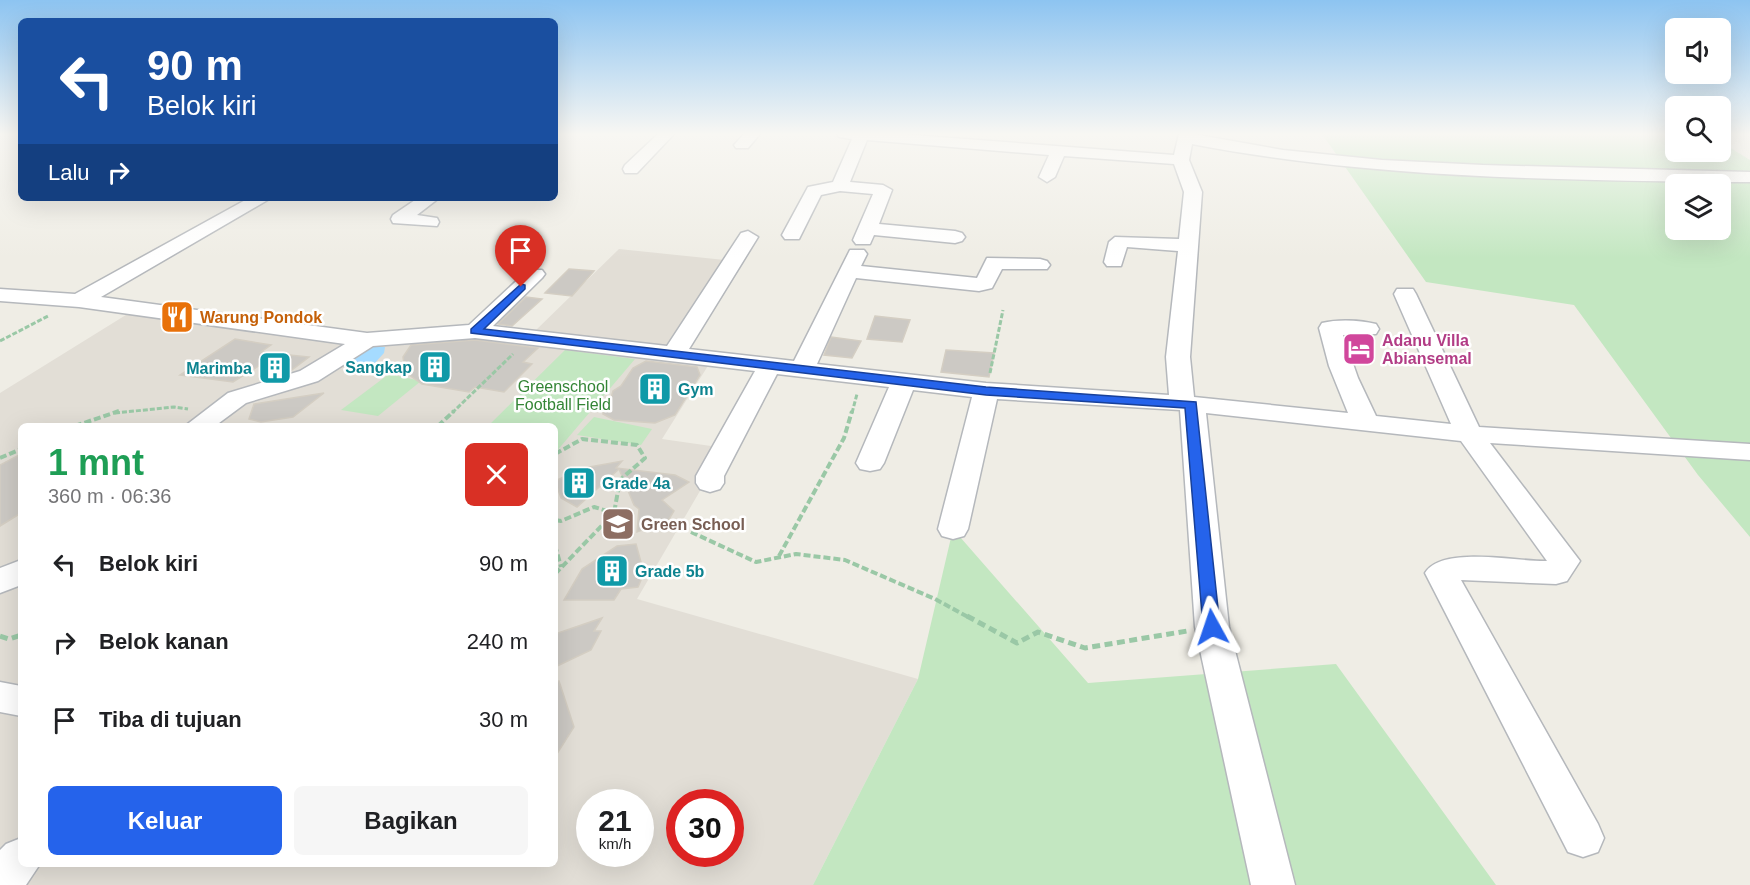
<!DOCTYPE html>
<html lang="id">
<meta charset="utf-8">
<style>
:root{--surface:#fff;--page:#f6f6f6;--text:#202124;--muted:#757577;--accent:#2563eb}
body{margin:0;font-family:Arial,sans-serif;background:var(--page);color:var(--text);height:100vh;display:flex;flex-direction:column;font-size:22px;white-space:nowrap}
*{box-sizing:border-box;margin:0}
p{font-size:20px;color:var(--muted)}
.icon{flex:none;width:33px;height:33px;fill:none;stroke:currentColor;stroke-width:2;stroke-linecap:round;stroke-linejoin:round}
.map{position:relative;flex:1;overflow:hidden}
.details{position:absolute;left:18px;top:423px;width:540px;height:444px;display:flex;flex-direction:column;background:var(--surface);border-radius:9px;box-shadow:0 6px 24px #0002}
.details>*{flex:none}
.hud{position:absolute;left:18px;top:18px;width:540px;height:183px;border-radius:9px;box-shadow:0 6px 24px #0002;background:#1a4fa0;color:#fff;overflow:hidden}
.tools{position:absolute;left:1665px;top:18px;display:grid;gap:12px}
.tools a{display:grid;place-items:center;width:66px;height:66px;border-radius:9px;background:var(--surface);box-shadow:0 6px 24px #0002;font-size:30px}
.speed{position:absolute;left:576px;top:789px;display:flex;gap:12px;font-size:30px;font-weight:700;text-align:center}
.speed>*{display:grid;place-content:center;width:78px;height:78px;border-radius:50%;background:var(--surface);box-shadow:0 6px 24px #0002;line-height:1}
.speed small{font-size:15px;font-weight:400}
.speed .limit{border:9px solid #d22;background:#fff;color:#111}
.pin{position:absolute;display:grid;place-items:center;width:51px;height:51px;color:#fff;margin:-62px -26px;border-radius:50% 50% 50% 0;rotate:-45deg;box-shadow:0 0 6px #0007}
.pin .icon{rotate:45deg}
.me{position:absolute;width:66px;margin:-33px;rotate:355deg;stroke-linejoin:round;filter:drop-shadow(0 0 4px #0008)}
.turn{display:flex;align-items:center;gap:21px;height:126px;padding:0 30px;font-size:27px}
.turn .icon{width:78px;height:78px;stroke-width:2.5}
.turn b{display:block;font-size:42px;line-height:51px}
.then{display:flex;align-items:center;height:57px;padding:0 30px;background:#0003;gap:12px;font-size:22px}
.round{display:grid;place-items:center;flex:none;width:63px;height:63px;border-radius:9px;background:var(--page)}
.overview{display:flex;align-items:center;justify-content:space-between;height:102px;padding:0 30px}
h1{font-size:36px;font-weight:700;line-height:45px;color:#1e9e55}
.action{display:flex;gap:12px;margin-top:auto;padding:12px 30px}
.action a{flex:1;height:69px;border-radius:9px;background:var(--accent);color:#fff;font-size:24px;font-weight:700;line-height:69px;text-align:center}
.action a+a{background:var(--page);color:var(--text)}
ul{padding:0;list-style:none}
li{display:flex;align-items:center;gap:18px;height:78px;padding:0 30px}
li div{flex:1}
li b{display:block;font-size:22px}
li em{font-style:normal}
.map>svg:first-child{display:block}
</style>
<div class="map">
<svg width="1750" height="885" viewBox="0 0 1750 885">
<rect width="100%" height="100%" fill="#efede5"/>
<path fill="#e2ded6" fill-rule="evenodd" d="M619 249 744 262 685 357 711 361 662 439 725 448 637 599 918 679 813 885H0V393L142 305 371 335 533 333ZM21 426H555V864H21ZM590 802H640V854H590ZM680 802H730V854H680Z"/>
<g fill="#c3e7c1" fill-rule="evenodd">
<path d="M1322 134H1675L1676 152H1720L1721 142 1750 160V537L1698 475 1574 305 1426 282ZM1676 184H1720V230H1676Z"/>
<polygon points="565,350 635,359 556,452 555,426 488,426"/>
<polygon points="389,374 421,381 378,416 341,410"/>
<polygon points="594,417 652,429 641,445 577,435"/>
<polygon points="953,529 1088,683 1336,664 1496,885 813,885 918,679"/>
</g>
<polygon fill="#a5dbff" points="374,347 385,347 384,353 373,365 349,368 341,364"/>
<g fill="#ccc9c4" stroke="#d4cec3" stroke-width="1.5">
<polygon points="569,269 594,271 572,296 545,293"/>
<polygon points="526,297 542,299 512,326 498,324"/>
<polygon points="875,316 910,320 902,342 867,339"/>
<polygon points="831,337 861,341 852,358 824,355"/>
<polygon points="235,339 271,345 261,352 309,357 289,372 262,380 268,360 233,382 180,375"/>
<polygon points="475,340 538,348 523,362 532,364 504,392 475,387 469,392 422,384 405,372 403,357 411,345"/>
<polygon points="946,350 994,353 989,377 941,372"/>
<polygon points="646,361 697,367 700,375 675,415 655,423 614,420 603,414 603,404 611,398 613,391 621,386 633,368"/>
<polygon points="324,393 293,417 261,422 249,419 254,404"/>
<polygon points="21,454 21,513 0,526 0,465"/>
<polygon points="622,461 616,468 675,475 689,482 662,500 674,511 668,521 637,532 639,509 634,505 619,469 577,507 561,498 555,481 584,468"/>
<polygon points="636,544 644,573 638,587 621,589 614,600 564,600 582,569 617,546"/>
<polygon points="602,618 594,631 601,631 591,650 555,667 555,634"/>
<polygon points="559,681 574,727 555,757 555,682"/>
</g>
<g fill="none" stroke-linecap="round" stroke-linejoin="round">
<defs>
<g id="minor">
<polygon points="658,134 674,134 637,173 625,173 623,169 625,165"/>
<polygon points="744,134 760,134 748,148 736,148 734,145"/>
<path d="M837 134H899L1174 155 1179 134H1193L1283 150 1382 160 1483 165 1750 172V182H1729C1550 180 1368 178 1192 144L1189 160 1202 192 1190 357 1194 397 1348 413 1329 366 1319 328 1322 323C1338 319 1360 320 1376 324L1379 329 1376 334 1343 335 1358 378 1376 416 1451 424 1394 294 1397 289H1413L1416 294 1479 427 1750 444V460L1490 443 1580 561 1567 581 1556 584 1461 580 1598 824 1604 838 1598 852 1583 857 1568 852 1425 573C1442 545 1518 562 1547 561L1461 441 1206 413 1229 627 1295 885H1251L1195 627 1180 410 997 399 968 529 964 536 953 539 942 536 938 529 972 397 913 390 884 463 880 469 870 471 860 469 856 463 889 387 777 374 724 476V483L720 489 710 492 700 489 696 483V476L755 371 475 338 373 346 318 381 246 403 215 426H185L228 393 300 371 345 344 79 307 0 301V289L75 294 249 198H271L101 297 367 333 469 325 528 270H542L545 274 542 278 493 326 667 346 741 233 748 231 758 237 689 349 794 361 850 250H864L867 254 861 266 977 278 987 258 1040 259 1047 261 1050 265 1047 269H1002L992 288 979 291 856 278 817 364 986 383 1169 395 1166 357 1178 251 1127 247 1121 266H1107L1104 262 1109 242 1115 237 1179 239 1184 192 1174 164 1064 156 1055 177 1047 182 1039 177 1049 155 867 140 850 182 883 185 892 190 879 224 955 231 962 233 965 237 962 241 955 243 874 235 870 244H856L853 240 873 194 840 191 821 195 799 239H785L782 235 808 187 833 182 852 139 839 137Z"/>
<polygon points="418,198 439,198 417,215 437,218 439,222 437,226 393,223 391,219 393,215"/>
<polygon points="21,560 21,585 0,593 0,568"/>
<polygon points="0,682 21,686 21,716 0,712"/>
<polygon points="21,838 21,864 40,864 26,885 0,885 0,850 6,844"/>
</g>
</defs>
<use href="#minor" stroke="#b5b8bc" stroke-width="3"/>
<g stroke="#9ac8a6" stroke-width="3" stroke-dasharray="5 2" stroke-linecap="butt">
<polyline points="0,341 48,316"/>
<polyline points="990,373 1003,310"/>
<polyline points="115,413 174,407 188,409"/>
<polyline points="452,413 513,354"/>
<polyline points="852,413 857,394"/>
</g>
<g stroke="#9ac8a6" stroke-width="4" stroke-dasharray="7 3" stroke-linecap="butt">
<polyline points="75,426 119,411"/>
<polyline points="438,426 454,411"/>
<polyline points="555,454 582,439 637,445 645,458 620,480 614,513"/>
<polyline points="0,458 21,449"/>
<polyline points="555,520 561,521 594,507 614,513"/>
<polyline points="691,532 756,562 796,554 845,560 935,599 970,618"/>
<polyline points="555,545 561,567"/>
<polyline points="779,556 844,438 852,411"/>
<polyline points="555,574 614,513"/>
</g>
<g stroke="#9ac8a6" stroke-width="5" stroke-dasharray="8 4.5" stroke-linecap="butt">
<polyline points="967,616 1017,643 1038,632 1085,648 1187,631"/>
<polyline points="0,636 9,639 21,635"/>
</g>
<use href="#minor" fill="#fff" fill-rule="evenodd"/>
</g>
<linearGradient id="sky" x2="0" y2="1"><stop stop-color="#8dc4f1"/><stop offset="0.52" stop-color="#f8f7f3"/><stop offset="1" stop-color="#f8f7f3" stop-opacity="0"/></linearGradient>
<rect width="1750" height="258" fill="url(#sky)"/>
<polygon fill="#2563eb" stroke="#184099" stroke-width="1.5" points="521,284 525,285 525,289 484,329 986,387 1196,402 1220,627 1218,632 1205,632 1203,627 1185,408 986,395 471,333 471,329"/>
<defs>
<symbol id="restaurant-square" viewBox="-11 -11 22 22"><rect x="-9" y="-9" width="18" height="18" rx="4" fill="#e8710a" stroke="#fff"/><path d="M-5-6h1v4h1v-4h1v4h1v-4h1v5L-1.5 .5V6h-2V.5L-5-1ZM5-6V6H3V1.5H1.5Q1.5-4 5-6Z" fill="#fff"/></symbol>
<symbol id="hotel-square" viewBox="-11 -11 22 22"><rect x="-9" y="-9" width="18" height="18" rx="4" fill="#d1479c" stroke="#fff"/><path d="M-6-4.5h1.5V1H6V5H4.5V3h-9V5H-6ZM-4 0a1.8 1.8 0 1 1 3.6 0ZM.5 0V-2.5h3Q6-2.5 6 0Z" fill="#fff"/></symbol>
<symbol id="building-square" viewBox="-11 -11 22 22"><rect x="-9" y="-9" width="18" height="18" rx="4" fill="#0f9aa8" stroke="#fff"/><path d="M-4-6H4V6H1V3H-1V6H-4ZM-2.5-4.3h1.7v1.8h-1.7ZM.8-4.3h1.7v1.8H.8ZM-2.5-1h1.7V.8h-1.7ZM.8-1h1.7V.8H.8Z" fill="#fff"/></symbol>
<symbol id="school-square" viewBox="-11 -11 22 22"><rect x="-9" y="-9" width="18" height="18" rx="4" fill="#8d6e63" stroke="#fff"/><path d="M0-5L7-2L0 1L-7-2ZM-4 1L0 2.5L4 1V4Q0 6-4 4Z" fill="#fff"/></symbol>
</defs>
<g fill-rule="evenodd">
<use href="#restaurant-square" x="158" y="298" width="38" height="38"/>
<use href="#hotel-square" x="1340" y="330" width="38" height="38"/>
<use href="#building-square" x="416" y="348" width="38" height="38"/>
<use href="#building-square" x="256" y="349" width="38" height="38"/>
<use href="#building-square" x="636" y="370" width="38" height="38"/>
<use href="#building-square" x="560" y="464" width="38" height="38"/>
<use href="#school-square" x="599" y="505" width="38" height="38"/>
<use href="#building-square" x="593" y="552" width="38" height="38"/>
</g>
<g text-anchor="middle" stroke-width="5" stroke-linejoin="round" paint-order="stroke">
<g font-size="16" font-weight="bold" fill="#c56008" stroke="#fff" text-anchor="start">
<text x="200" y="323">Warung Pondok</text>
</g>
<g font-size="16" font-weight="bold" fill="#b23c85" stroke="#fff" text-anchor="start">
<text x="1382" y="346">Adanu Villa<tspan x="1382" dy="18">Abiansemal</tspan></text>
</g>
<g font-size="16" font-weight="bold" fill="#0d838f" stroke="#fff" text-anchor="start">
<text x="412" y="373" text-anchor="end">Sangkap</text>
<text x="252" y="374" text-anchor="end">Marimba</text>
<text x="678" y="395">Gym</text>
<text x="602" y="489">Grade 4a</text>
<text x="635" y="577">Grade 5b</text>
</g>
<g font-size="16" fill="#348536" stroke="#fff">
<text x="563" y="392">Greenschool<tspan x="563" dy="18">Football Field</tspan></text>
</g>
<g font-size="16" font-weight="bold" fill="#785e54" stroke="#fff" text-anchor="start">
<text x="641" y="530">Green School</text>
</g>
</g>
</svg>
<div class="tools">
<a><svg class="icon" aria-label="sound" viewBox="0 0 24 24"><path d="M4 9h4l5-4v14l-5-4H4zM17 9q2 3 0 6"/></svg></a>
<a><svg class="icon" aria-label="search" viewBox="0 0 24 24"><circle cx="10" cy="10" r="6"/><path d="M15 15l6 6"/></svg></a>
<a><svg class="icon" aria-label="layers" viewBox="0 0 24 24"><path d="M12 4l9 5-9 5-9-5zM3 14l9 5 9-5"/></svg></a>
</div>
<div class="speed"><div>21<small>km/h</small></div><div class="limit">30</div></div>
<div class="pin" style="left:521px;top:287px;background:#d93025"><svg class="icon" aria-label="arrive" viewBox="0 0 24 24"><path d="M6 21V4h12l-3 4 3 4H6"/></svg></div>
<svg class="me" style="left:1212px;top:627px" viewBox="-20 -20 40 40"><path d="M0-17L14 15 0 8-14 15z" fill="#2563eb" stroke="#fff" stroke-width="4"/></svg>
<div class="hud">
<div class="turn"><svg class="icon" aria-label="left" viewBox="0 0 24 24"><path d="M17 20v-9H6M10 6l-5 5 5 5"/></svg><div><b>90 m</b>Belok kiri</div></div>
<div class="then">Lalu<svg class="icon" aria-label="right" viewBox="0 0 24 24"><path d="M7 20v-9h11M14 6l5 5-5 5"/></svg></div>
</div>
<section class="details">
<div class="overview"><div><h1>1 mnt</h1><p>360 m · 06:36</p></div><a class="round" style="background:#d93025;color:#fff"><svg class="icon" aria-label="close" viewBox="0 0 24 24"><path d="M6 6l12 12M18 6L6 18"/></svg></a></div>
<ul>
<li><svg class="icon" aria-label="left" viewBox="0 0 24 24"><path d="M17 20v-9H6M10 6l-5 5 5 5"/></svg><div><b>Belok kiri</b></div><em>90 m</em></li>
<li><svg class="icon" aria-label="right" viewBox="0 0 24 24"><path d="M7 20v-9h11M14 6l5 5-5 5"/></svg><div><b>Belok kanan</b></div><em>240 m</em></li>
<li><svg class="icon" aria-label="arrive" viewBox="0 0 24 24"><path d="M6 21V4h12l-3 4 3 4H6"/></svg><div><b>Tiba di tujuan</b></div><em>30 m</em></li>
</ul>
<div class="action"><a>Keluar</a><a>Bagikan</a></div>
</section>
</div>
